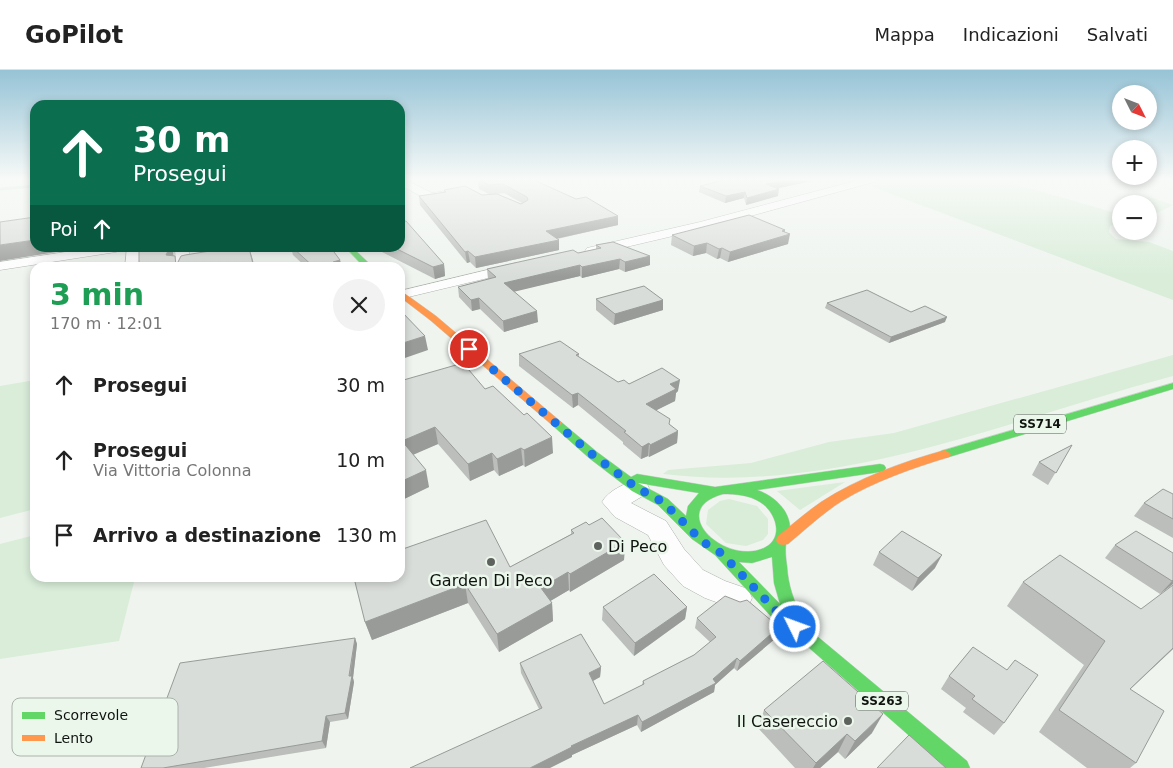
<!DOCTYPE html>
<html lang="it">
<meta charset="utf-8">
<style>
:root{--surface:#fff;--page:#f2f2f2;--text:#222;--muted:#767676;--line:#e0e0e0}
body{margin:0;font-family:"DejaVu Sans",sans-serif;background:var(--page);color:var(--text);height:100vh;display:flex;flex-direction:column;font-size:19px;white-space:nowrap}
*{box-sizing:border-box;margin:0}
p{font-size:16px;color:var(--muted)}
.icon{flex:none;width:28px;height:28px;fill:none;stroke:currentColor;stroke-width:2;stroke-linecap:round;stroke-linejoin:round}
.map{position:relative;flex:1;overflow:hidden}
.panel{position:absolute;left:30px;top:192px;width:375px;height:320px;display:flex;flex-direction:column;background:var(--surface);border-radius:15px;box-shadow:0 2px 8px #0003}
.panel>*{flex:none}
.hud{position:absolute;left:30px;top:30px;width:375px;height:152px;border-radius:15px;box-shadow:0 2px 8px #0003;background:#0b6e4f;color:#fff;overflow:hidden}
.needle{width:32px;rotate:132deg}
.buttons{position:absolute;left:1112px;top:15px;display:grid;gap:10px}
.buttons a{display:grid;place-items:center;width:45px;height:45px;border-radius:50%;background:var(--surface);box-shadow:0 2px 8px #0003;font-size:25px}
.pin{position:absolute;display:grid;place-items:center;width:42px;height:42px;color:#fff;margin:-21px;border:2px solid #fff;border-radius:50%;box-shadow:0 1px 5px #0007}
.me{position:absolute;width:55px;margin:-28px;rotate:312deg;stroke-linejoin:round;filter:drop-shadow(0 0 4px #0008)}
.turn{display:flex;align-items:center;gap:18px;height:105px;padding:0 20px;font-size:22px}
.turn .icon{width:65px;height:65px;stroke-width:2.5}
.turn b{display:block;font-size:35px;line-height:42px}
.then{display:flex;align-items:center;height:48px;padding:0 20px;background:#0003;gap:10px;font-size:19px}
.round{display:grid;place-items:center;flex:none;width:52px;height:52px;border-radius:26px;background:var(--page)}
.headline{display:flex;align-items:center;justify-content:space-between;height:85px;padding:0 20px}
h1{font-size:30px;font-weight:600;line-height:38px;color:#1e9e55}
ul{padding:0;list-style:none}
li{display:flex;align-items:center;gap:15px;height:75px;padding:0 20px}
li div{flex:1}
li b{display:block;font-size:19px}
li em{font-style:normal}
header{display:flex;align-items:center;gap:30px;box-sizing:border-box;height:70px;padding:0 25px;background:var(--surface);border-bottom:1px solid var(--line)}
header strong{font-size:24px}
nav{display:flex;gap:28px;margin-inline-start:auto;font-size:18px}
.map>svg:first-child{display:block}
</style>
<header>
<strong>GoPilot</strong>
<nav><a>Mappa</a><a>Indicazioni</a><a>Salvati</a></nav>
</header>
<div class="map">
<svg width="1173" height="698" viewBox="0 0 1173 698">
<rect width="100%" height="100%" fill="#eff4ef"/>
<g fill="#d9edd9">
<polygon points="881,110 1001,110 1112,142 1121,139 1121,153 1110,156 1109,162 1116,169 1149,172 1173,181 1173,230 865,114"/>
<polygon points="1149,127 1173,135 1149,147 1149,134 1133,134"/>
<path d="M1173 285V306C1007 350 839 425 663 404L668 400 751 393 829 372 894 363Z"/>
<polygon points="35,310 35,439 0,448 0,316"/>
<polygon points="845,412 800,440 777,421"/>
<polygon points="729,429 757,436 768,449 768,464 763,470 746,476 726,473 706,454 708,440 720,431"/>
<polygon points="35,465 35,508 135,508 119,571 0,589 0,474"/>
</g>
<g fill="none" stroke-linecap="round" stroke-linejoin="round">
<polyline stroke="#bbd9bb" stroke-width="3" points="0,119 35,116"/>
<defs>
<g id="street">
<polygon points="400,110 406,110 432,123 453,120 459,123 457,125 430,131 400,115"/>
<polygon points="859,110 876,110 874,112 707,158 592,185 585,181 587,178 700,152"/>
<polygon points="92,178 123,178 116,182 0,200 0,192"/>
<polygon points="127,178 141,178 139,198 125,198"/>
<polygon points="175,178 189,178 190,195 189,198 174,198 176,195"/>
<polygon points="516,193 521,194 523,197 521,200 400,229 400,221"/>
<path d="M637 410 646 412 649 418 646 424 631 433 666 451 684 479 703 500 725 511 748 519 752 528 748 537 738 540 705 528 683 516 664 495 648 465 615 447 602 432C608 421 625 413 637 410Z"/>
</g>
<g id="fast">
<polygon points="346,178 353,178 374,198 365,198"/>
<polygon points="1173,313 1173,319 949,387 945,388 939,384 941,381"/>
<path d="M556 349 560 351 597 382 631 407 637 404 715 417 880 394 884 395 886 398 884 401 880 402 757 420C775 426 792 442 790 463 789 467 787 470 786 474 785 480 786 490 787 496 788 515 794 531 802 548L800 552 967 691 970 698H946L799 569 778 554 715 485 692 469 658 435 632 421 589 388 552 355 550 353ZM638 413 699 423 688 436 686 446 668 429ZM723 424C736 424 749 425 760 432 776 442 785 468 764 478 725 496 665 440 723 424ZM772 487 774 513 780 534 739 492 752 493Z"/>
</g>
<g id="slow">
<polygon points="400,220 436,246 560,351 562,353 560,355 552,355 430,250 400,227"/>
<path d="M945 380 951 384 949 387C913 398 875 411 842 431 823 443 806 459 788 474L783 475 778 474 776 470 778 466C792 455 805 443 821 432 858 408 902 392 945 380Z"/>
</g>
</defs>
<use href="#street" stroke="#acb0ac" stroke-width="1"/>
<use href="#fast" stroke="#ced1ce" stroke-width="1"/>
<use href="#slow" stroke="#ced1ce" stroke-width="1"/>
<use href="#street" fill="#fdfdfd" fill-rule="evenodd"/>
<use href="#fast" fill="#63d668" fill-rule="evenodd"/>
<use href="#slow" fill="#ff974d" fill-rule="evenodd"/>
</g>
<g fill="#bbbebb" fill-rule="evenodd">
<path d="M478 110H534L618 155 557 169 559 180 476 198 470 192 467 193 420 135 419 126 444 122V120L482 125 496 124H489L479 119ZM504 123 522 133 521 134 497 124Z"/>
<polygon points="725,110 817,110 777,118 778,126 746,135 744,128 725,133 699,122 700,116"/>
<polygon points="785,160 784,162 788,174 728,192 720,188 717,189 706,183 693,186 671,175 672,165"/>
<polygon points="596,175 650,195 625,202 619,199 582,208 580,206 514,221 538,252 504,262 480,239 472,241 459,227 458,217 488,209 487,199 578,183 596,179"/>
<polygon points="291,178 331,178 340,190 342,198 307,198 293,185"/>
<polygon points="379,178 400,178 444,194 445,206 435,209 382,182"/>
<polygon points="596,229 663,230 663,240 614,255 596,240"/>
<polygon points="827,233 911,242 945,252 889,273 825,238"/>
<polygon points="519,284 579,284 579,287 618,312 678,321 676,323 675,331 656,340 669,354 678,361 677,373 649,387 648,386 641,389 623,374 623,372 578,335 573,338 519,296"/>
<polygon points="400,311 485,319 553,383 525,397 523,395 499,406 494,400 470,411 438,374 413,384 429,417 400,431"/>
<polygon points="1072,375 1048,415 1032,405 1039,392"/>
<polygon points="1173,424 1173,468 1134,446 1144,433"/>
<polygon points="589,455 625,472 624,490 570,522 569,520 550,531 552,533 553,551 499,582 468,533 372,570 365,552 510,497 571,464 571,460"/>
<polygon points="1115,475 1173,483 1173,514 1160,524 1105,488"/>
<polygon points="879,482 935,498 912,521 873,495"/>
<polygon points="1023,512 1173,579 1130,619 1136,693 1130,698 1087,698 1039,662 1084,595 1007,536"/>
<polygon points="603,537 687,537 685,549 634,586 602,550"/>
<polygon points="697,548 776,568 737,601 734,598 715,615 714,622 641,662 637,655 572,685 572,687 539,639 521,603 520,593 601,597 600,607 593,611 604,634 642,615 643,611 694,585 710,572 695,558"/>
<polygon points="355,568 357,574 353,608 354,612 348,649 330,652 326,678 204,698 141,698"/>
<polygon points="973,577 1004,653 994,665 963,642 966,638 941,619 949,606"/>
<polygon points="764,640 872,663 845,689 838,682 820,698 795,698 758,658"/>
</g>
<g fill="#989b98">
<polygon points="789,110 817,110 765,121 766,114"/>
<polygon points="779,119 778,126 746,135 747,128"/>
<polygon points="745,122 744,128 725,133 726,126"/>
<polygon points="618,146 618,155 546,171 546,161"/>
<polygon points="785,160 784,166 790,164 788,174 728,192 730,182"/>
<polygon points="35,170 35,178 82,178 0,191 0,175"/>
<polygon points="559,170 559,180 476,198 475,187"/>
<polygon points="707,173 706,183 693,186 694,176"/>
<polygon points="168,178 175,178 173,178 174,194 166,185"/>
<polygon points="249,178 252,187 255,198 254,198"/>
<polygon points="722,178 720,188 717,189 719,179"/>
<polygon points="468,181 470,192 467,193 465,182"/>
<polygon points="650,186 650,195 625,202 625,192"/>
<polygon points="620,189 619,199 582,208 582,197"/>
<polygon points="340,190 342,198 334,198 333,192"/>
<polygon points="444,194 445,206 435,209 433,197"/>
<polygon points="580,195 580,206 505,224 504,213"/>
<polygon points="479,228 480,239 472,241 471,230"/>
<polygon points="663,230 663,240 614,255 615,244"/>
<polygon points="537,241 538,252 504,262 503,251"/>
<polygon points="947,247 945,252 889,273 891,267"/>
<polygon points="425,266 428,280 402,289 400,281 400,274"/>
<polygon points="680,310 678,321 676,323 675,331 645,346 646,334 670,314"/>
<polygon points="578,323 578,335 573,338 572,325"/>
<polygon points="435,357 438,374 406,388 402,371"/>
<polygon points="678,361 677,373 649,387 650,375"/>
<polygon points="552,367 553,383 525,397 524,380"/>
<polygon points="649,373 648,386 641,389 642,377"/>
<polygon points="521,378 523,395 499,406 497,389"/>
<polygon points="492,383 494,400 470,411 468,394"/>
<polygon points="426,400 429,417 400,431 400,412"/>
<polygon points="625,472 624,490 570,522 570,504"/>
<polygon points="942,485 935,498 912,521 918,508"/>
<polygon points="568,502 569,520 542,536 541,518"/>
<polygon points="1173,510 1173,514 1160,524"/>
<polygon points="465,514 468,533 372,570 365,552"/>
<polygon points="552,533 553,551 499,582 497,564"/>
<polygon points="687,537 685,549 634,586 635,573"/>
<polygon points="779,557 776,568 737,601 740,591"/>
<polygon points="355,568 357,574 353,608 354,612 348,649 345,643"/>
<polygon points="1173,578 1173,579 1106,642 1130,619"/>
<polygon points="737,588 734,598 715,615 714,622 641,662 642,652 713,609"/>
<polygon points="601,597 600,607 589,613 589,603"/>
<polygon points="883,644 872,663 845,689 855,671"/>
<polygon points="638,645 637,655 572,685 572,687 550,698 530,698 571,676"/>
<polygon points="326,646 330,652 326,678 322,671"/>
<polygon points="847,664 838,682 820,698 813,698 816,693"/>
</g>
<g fill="#d9ddd9" stroke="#989b98">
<polygon points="478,110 534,110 576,129 586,127 618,146 546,161 559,170 475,187 468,181 465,182 419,126 446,122 444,120 465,116 482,125 497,124 521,134 528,130 527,127 503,114 489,115"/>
<polygon points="725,110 789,110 766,114 779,119 747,128 745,122 726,126 700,116"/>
<polygon points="749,145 785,160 782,161 790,164 730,182 722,178 719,179 707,173 694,176 672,165"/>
<polygon points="35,147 35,170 0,175 0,152"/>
<polygon points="406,151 444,194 433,197 395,178 400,178 400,152"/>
<polygon points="613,172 650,186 625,192 620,189 582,197 580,195 504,213 537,241 503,251 479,228 471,230 458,217 496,207 487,199 573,180 578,183 601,178 596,175"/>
<polygon points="139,178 168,178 168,181 166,185 175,186 176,196 181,186 185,185 229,178 249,178 254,198 139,198"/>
<polygon points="293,178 331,178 340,190 333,192 336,198 315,198"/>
<polygon points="644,216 663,230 615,244 596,229"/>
<polygon points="867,220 911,242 925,236 947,247 891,267 827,233"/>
<polygon points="400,240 425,266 400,274"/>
<polygon points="560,271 579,284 576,285 618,312 624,310 629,314 662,298 680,310 670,314 676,319 646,334 670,349 669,354 678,361 650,375 649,373 642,377 624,362 626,361 578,323 572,325 519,284"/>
<polygon points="463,293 485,319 493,316 524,345 527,343 552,367 524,380 521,378 497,389 492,383 468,394 435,357 402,371 426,400 400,412 400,311"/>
<polygon points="1072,375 1056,403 1039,392"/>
<polygon points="1163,419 1173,424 1173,449 1144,433"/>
<polygon points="602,448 625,472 570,504 568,502 541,518 552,533 497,564 465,514 365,552 354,508 400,508 400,480 486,450 510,497 574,463 571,460 586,452 589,455"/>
<polygon points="902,461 942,485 918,508 879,482"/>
<polygon points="1136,461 1173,483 1173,510 1172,511 1115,475"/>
<polygon points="1060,485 1141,539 1173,515 1173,578 1130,619 1164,641 1136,693 1059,640 1105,571 1023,512"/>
<polygon points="654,504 687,537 635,573 603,537"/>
<polygon points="725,526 740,532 747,530 779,557 740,591 737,588 713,609 716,613 642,652 638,645 571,676 572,677 530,698 410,698 542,638 520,593 581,564 601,597 589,603 604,634 644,614 643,611 694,585 716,567 697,548"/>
<polygon points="355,568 349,606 352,606 345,643 326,646 322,671 163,698 141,698 180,593"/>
<polygon points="973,577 1007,600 1015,590 1038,605 1004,653 972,629 975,626 949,606"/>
<polygon points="823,591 883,644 855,671 847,664 816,693 764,640"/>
<polygon points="909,665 946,698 877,698"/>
</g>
<linearGradient id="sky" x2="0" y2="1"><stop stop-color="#96c3d6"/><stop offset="0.53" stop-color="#f8faf8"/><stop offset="1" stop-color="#f8faf8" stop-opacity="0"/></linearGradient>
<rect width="1173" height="207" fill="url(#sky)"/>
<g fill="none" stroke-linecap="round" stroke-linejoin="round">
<polyline stroke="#1a73e8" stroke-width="9" stroke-dasharray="0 16.2" points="469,279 593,385 637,418 663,432 703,472 721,483 784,549 795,557"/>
</g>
<g fill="#5e625e" stroke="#ecf7ec" stroke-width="2">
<circle cx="598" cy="476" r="5"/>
<circle cx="491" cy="492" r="5"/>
<circle cx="848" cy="651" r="5"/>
</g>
<g text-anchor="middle" stroke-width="5" stroke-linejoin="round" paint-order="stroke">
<g fill="#ecf7ec" stroke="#525852" stroke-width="1">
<rect x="1014" y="344.5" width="52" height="19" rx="4"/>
<rect x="856" y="621.5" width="52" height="19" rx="4"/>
</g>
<g font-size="12" font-weight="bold" fill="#101410">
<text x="1040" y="358">SS714</text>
<text x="882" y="635">SS263</text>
</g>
<g font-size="16" fill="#101410" stroke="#ecf7ec" text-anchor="start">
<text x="608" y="482">Di Peco</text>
<text x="491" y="516" text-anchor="middle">Garden Di Peco</text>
<text x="838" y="657" text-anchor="end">Il Casereccio</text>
</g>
</g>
<rect x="12" y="628" width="166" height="58" rx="8" fill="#ecf7ec" stroke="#aab3aa" stroke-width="1"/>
<rect x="22" y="642" width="23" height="7" fill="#63d668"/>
<rect x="22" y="665" width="23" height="6" fill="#ff974d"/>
<g font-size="14" fill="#101410">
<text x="54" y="650">Scorrevole</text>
<text x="54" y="673">Lento</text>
</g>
</svg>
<div class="buttons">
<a><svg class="needle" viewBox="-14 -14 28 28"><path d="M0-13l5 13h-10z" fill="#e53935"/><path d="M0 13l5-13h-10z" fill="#767676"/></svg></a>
<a>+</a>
<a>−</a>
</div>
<div class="pin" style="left:469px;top:279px;background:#d93025"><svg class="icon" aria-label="arrive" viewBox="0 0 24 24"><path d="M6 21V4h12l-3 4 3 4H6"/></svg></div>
<svg class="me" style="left:795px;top:557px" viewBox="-20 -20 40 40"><circle r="17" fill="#1a73e8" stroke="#fff" stroke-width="3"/><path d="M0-11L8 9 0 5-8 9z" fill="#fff"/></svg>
<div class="hud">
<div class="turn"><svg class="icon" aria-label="ahead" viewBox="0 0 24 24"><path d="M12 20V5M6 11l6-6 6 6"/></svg><div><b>30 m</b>Prosegui</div></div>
<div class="then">Poi<svg class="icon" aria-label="ahead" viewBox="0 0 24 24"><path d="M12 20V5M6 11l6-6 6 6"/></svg></div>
</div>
<section class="panel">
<div class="headline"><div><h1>3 min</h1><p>170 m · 12:01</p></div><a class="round"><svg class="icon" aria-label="close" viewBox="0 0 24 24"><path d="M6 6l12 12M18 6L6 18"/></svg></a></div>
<ul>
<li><svg class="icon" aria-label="ahead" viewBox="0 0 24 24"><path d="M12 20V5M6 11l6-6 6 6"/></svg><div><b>Prosegui</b></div><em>30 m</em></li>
<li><svg class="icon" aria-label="ahead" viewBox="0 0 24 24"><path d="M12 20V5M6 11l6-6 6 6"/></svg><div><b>Prosegui</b><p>Via Vittoria Colonna</p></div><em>10 m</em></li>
<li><svg class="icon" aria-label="arrive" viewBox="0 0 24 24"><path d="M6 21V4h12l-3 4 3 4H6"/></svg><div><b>Arrivo a destinazione</b></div><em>130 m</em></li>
</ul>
</section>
</div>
